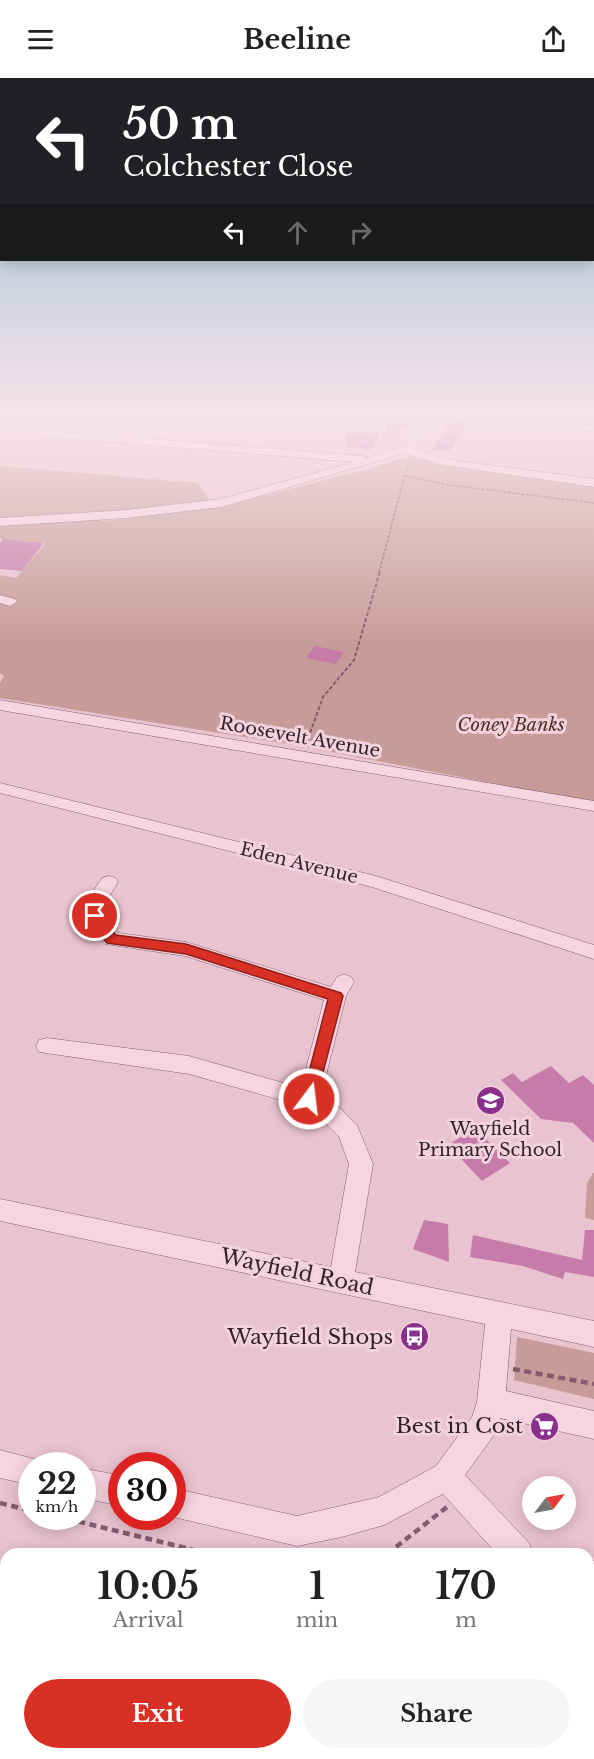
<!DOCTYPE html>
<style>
:root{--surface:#fff;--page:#f6f6f6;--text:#222;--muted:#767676;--accent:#d93025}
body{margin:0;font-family:"Libre Baskerville",serif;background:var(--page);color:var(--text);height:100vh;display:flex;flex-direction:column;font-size:22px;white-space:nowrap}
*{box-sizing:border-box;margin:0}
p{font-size:20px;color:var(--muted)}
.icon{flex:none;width:33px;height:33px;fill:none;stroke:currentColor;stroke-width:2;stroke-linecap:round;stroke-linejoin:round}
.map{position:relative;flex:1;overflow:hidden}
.side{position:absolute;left:0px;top:1470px;width:594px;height:212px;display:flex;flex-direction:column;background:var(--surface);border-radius:18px 18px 0 0;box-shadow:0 3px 15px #0003}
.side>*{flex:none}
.banner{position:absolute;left:0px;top:0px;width:594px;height:183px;box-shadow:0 3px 15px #0003;background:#202124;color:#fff;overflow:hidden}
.needle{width:39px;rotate:58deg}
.controls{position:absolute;left:522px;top:1398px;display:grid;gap:12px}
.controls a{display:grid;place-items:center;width:54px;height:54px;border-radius:50%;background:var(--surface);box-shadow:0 3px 15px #0003;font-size:30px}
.speed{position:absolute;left:18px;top:1374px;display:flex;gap:12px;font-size:30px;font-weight:700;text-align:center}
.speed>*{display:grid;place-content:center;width:78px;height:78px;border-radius:50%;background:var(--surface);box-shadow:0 3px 15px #0003;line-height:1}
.speed small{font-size:15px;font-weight:400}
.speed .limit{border:9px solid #d22;background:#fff;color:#111}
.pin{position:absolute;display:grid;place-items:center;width:51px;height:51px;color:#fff;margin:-26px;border:3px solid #fff;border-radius:50%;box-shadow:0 2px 6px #0007}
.me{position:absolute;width:66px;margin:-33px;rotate:15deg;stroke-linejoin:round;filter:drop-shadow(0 0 4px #0008)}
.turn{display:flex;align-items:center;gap:21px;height:126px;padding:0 24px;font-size:27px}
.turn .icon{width:78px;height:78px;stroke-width:2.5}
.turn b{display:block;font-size:42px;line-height:51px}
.lanes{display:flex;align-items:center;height:57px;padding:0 24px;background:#0003;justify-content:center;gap:30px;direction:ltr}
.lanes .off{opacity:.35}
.eta{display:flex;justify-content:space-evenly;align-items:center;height:102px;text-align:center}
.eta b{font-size:36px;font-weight:700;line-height:42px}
.button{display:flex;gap:12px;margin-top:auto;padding:12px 24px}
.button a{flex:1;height:69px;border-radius:36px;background:var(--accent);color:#fff;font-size:24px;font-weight:700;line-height:69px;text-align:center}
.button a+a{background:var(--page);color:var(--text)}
header{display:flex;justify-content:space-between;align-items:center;height:78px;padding:0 24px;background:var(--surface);font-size:27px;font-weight:700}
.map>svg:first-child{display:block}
</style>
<header><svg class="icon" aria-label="menu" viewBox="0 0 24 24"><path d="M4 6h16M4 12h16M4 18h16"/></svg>Beeline<svg class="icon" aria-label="share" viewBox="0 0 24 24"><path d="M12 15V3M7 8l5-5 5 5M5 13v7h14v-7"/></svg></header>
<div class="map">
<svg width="594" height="1681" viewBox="0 0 594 1681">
<rect width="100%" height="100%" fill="#eac3d0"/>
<g fill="#c79c98">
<path d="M410 379 446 387 594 408V725L301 668 0 620V605L4 598 0 595V497L16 500 46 465 0 461V447L100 441 103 443 224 428 363 392C379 390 392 381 410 379Z"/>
<polygon points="0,388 198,405 210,424 171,430 0,440"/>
<polygon points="593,1095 594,1095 594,1142 585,1140 587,1105"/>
<polygon points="517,1259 594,1275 594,1321 514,1302"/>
</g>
<g fill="#c67ba9">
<polygon points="386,335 412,337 408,349 399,350 396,356 386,356"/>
<polygon points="454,339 469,341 450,372 431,372"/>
<polygon points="348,353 353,354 379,356 374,370 367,371 345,369"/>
<polygon points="3,461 44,465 22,493 0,491 0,465"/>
<polygon points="315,568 344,574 336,586 306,580"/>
<polygon points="551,988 569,1005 583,997 594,1007 594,1065 573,1045 541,1041 501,1002 513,995 522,1004"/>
<polygon points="475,1050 510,1085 482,1103 448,1067"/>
<polygon points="424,1142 448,1146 449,1184 413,1171"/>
<polygon points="585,1152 594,1152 594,1199 565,1194 563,1201 523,1188 470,1179 473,1157 582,1182"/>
</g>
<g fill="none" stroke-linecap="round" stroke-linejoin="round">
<defs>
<g id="minor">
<path d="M423 333H433C432 349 427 361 414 370L445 381 594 401V409L443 387 405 375 222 429 126 440 0 448V440L126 432 221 421 354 384 0 355V349L362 378 367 380C397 372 417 367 423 333Z"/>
<polygon points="461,333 488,333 594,348 594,354 466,336"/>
<polygon points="0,517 15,521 17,524 10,528 0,525"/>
<polygon points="0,622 594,723 594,733 0,632"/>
<polygon points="0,705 376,798 594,867 594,881 372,809 0,715"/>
<polygon points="109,798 116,800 118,804 104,827 109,845 118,855 186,864 331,909 337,899 344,896 351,899 354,904 346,918 321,1017 338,1028 357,1047 373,1086 355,1194 594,1243 594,1269 511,1251 506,1313 594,1333 594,1361 500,1340 494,1357 465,1397 529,1465 533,1476 497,1476 443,1416 384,1447 342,1459 297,1468 169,1438 172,1438 172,1410 297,1438 379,1419 436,1388 472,1339 477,1324 485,1246 0,1143 0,1121 331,1189 349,1086 339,1059 322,1042 302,1028 189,996 39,974 36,968 39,962 47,960 189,978 301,1010 324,922 185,878 105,866 90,848 84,827 102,800"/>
<polygon points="0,1372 42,1383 44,1388 32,1388 32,1407 0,1400"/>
<polygon points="82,1390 122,1398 122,1428 82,1420"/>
<polygon points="588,1481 594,1483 594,1513 588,1511"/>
<polygon points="0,1552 6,1554 6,1627 0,1629 0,1587 4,1585 0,1584"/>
</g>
</defs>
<use href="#minor" stroke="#835b6f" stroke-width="1"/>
<g stroke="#835b6f" stroke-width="1.5" stroke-dasharray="3 1.5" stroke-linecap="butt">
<polyline points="406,398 448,407 594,425"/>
<polyline points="379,495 408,385"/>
</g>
<polyline stroke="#835b6f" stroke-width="2" stroke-dasharray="4 2" stroke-linecap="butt" points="306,666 323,619 354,582 380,493"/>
<g stroke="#835b6f" stroke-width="4.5" stroke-dasharray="7 4.5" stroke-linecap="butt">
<polyline points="513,1291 594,1306"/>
<polyline points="49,1383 71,1388"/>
<polyline points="0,1425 32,1433"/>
<polyline points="56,1438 210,1476"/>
<polyline points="387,1476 447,1429"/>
</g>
<use href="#minor" fill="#f6d5e0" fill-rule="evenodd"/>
</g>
<linearGradient id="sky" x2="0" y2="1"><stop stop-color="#90b8cd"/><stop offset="0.59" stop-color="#f6e4ea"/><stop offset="1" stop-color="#f6e4ea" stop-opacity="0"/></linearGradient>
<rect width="594" height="568" fill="url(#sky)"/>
<polygon fill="#d93025" stroke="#8d1f18" stroke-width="1.5" points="95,833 100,835 106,846 116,857 186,866 341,915 343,918 315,1025 309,1027 304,1025 302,1021 328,921 186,876 107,865 95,851 89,838"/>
<defs>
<symbol id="school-disc" viewBox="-11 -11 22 22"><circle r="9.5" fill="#89308d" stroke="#f2d2dc"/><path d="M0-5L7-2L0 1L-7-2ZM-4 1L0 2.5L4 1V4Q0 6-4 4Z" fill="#fff"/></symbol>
<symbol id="bus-disc" viewBox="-11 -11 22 22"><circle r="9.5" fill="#89308d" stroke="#f2d2dc"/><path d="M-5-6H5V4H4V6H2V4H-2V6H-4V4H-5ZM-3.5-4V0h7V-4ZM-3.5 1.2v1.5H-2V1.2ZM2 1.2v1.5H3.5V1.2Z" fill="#fff"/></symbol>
<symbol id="supermarket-disc" viewBox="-11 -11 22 22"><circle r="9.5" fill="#89308d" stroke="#f2d2dc"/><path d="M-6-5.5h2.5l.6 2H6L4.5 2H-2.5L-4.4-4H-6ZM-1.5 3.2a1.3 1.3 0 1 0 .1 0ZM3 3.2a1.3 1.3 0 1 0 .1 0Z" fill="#fff"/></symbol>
</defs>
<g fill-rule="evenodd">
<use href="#school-disc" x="474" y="1006" width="33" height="33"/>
<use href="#bus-disc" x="398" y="1242" width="33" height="33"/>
<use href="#supermarket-disc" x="528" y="1332" width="33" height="33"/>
</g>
<g text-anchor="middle" stroke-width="6" stroke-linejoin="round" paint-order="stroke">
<g font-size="18" font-style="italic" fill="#4f2f26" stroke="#f2d2dc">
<text x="511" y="653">Coney Banks</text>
</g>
<g font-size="18" fill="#341e2a" stroke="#f2d2dc">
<text transform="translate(300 659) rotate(10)" y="6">Roosevelt Avenue</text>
<text transform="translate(299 785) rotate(14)" y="6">Eden Avenue</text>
</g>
<g font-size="18" fill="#341e2a" stroke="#f2d2dc">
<text x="490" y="1057">Wayfield<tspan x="490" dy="21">Primary School</tspan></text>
</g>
<g font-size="21" fill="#341e2a" stroke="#f2d2dc">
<text transform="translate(297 1194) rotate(12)" y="7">Wayfield Road</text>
</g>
<g font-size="21" fill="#341e2a" stroke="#f2d2dc" text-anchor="end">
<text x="393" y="1266">Wayfield Shops</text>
<text x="523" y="1355">Best in Cost</text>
</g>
</g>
</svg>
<div class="controls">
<a><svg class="needle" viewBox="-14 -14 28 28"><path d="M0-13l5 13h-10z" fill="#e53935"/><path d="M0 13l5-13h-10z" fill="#767676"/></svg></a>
</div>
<div class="speed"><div>22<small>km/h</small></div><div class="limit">30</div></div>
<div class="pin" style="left:95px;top:838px;background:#d93025"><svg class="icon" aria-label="arrive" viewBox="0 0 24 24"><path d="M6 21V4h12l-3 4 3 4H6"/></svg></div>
<svg class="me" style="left:309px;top:1021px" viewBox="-20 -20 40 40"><circle r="17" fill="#d93025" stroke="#fff" stroke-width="3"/><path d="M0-11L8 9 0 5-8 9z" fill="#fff"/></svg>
<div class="banner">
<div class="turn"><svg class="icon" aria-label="left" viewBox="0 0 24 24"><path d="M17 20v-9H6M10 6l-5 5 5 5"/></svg><div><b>50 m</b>Colchester Close</div></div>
<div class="lanes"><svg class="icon" aria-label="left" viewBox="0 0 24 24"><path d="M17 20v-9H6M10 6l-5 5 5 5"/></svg><svg class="icon off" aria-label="ahead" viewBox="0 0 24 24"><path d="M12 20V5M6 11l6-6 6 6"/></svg><svg class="icon off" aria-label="right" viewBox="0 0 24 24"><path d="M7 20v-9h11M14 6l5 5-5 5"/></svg></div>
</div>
<section class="side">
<div class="eta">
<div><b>10:05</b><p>Arrival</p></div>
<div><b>1</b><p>min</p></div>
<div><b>170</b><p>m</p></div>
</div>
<div class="button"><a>Exit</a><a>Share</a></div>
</section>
</div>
